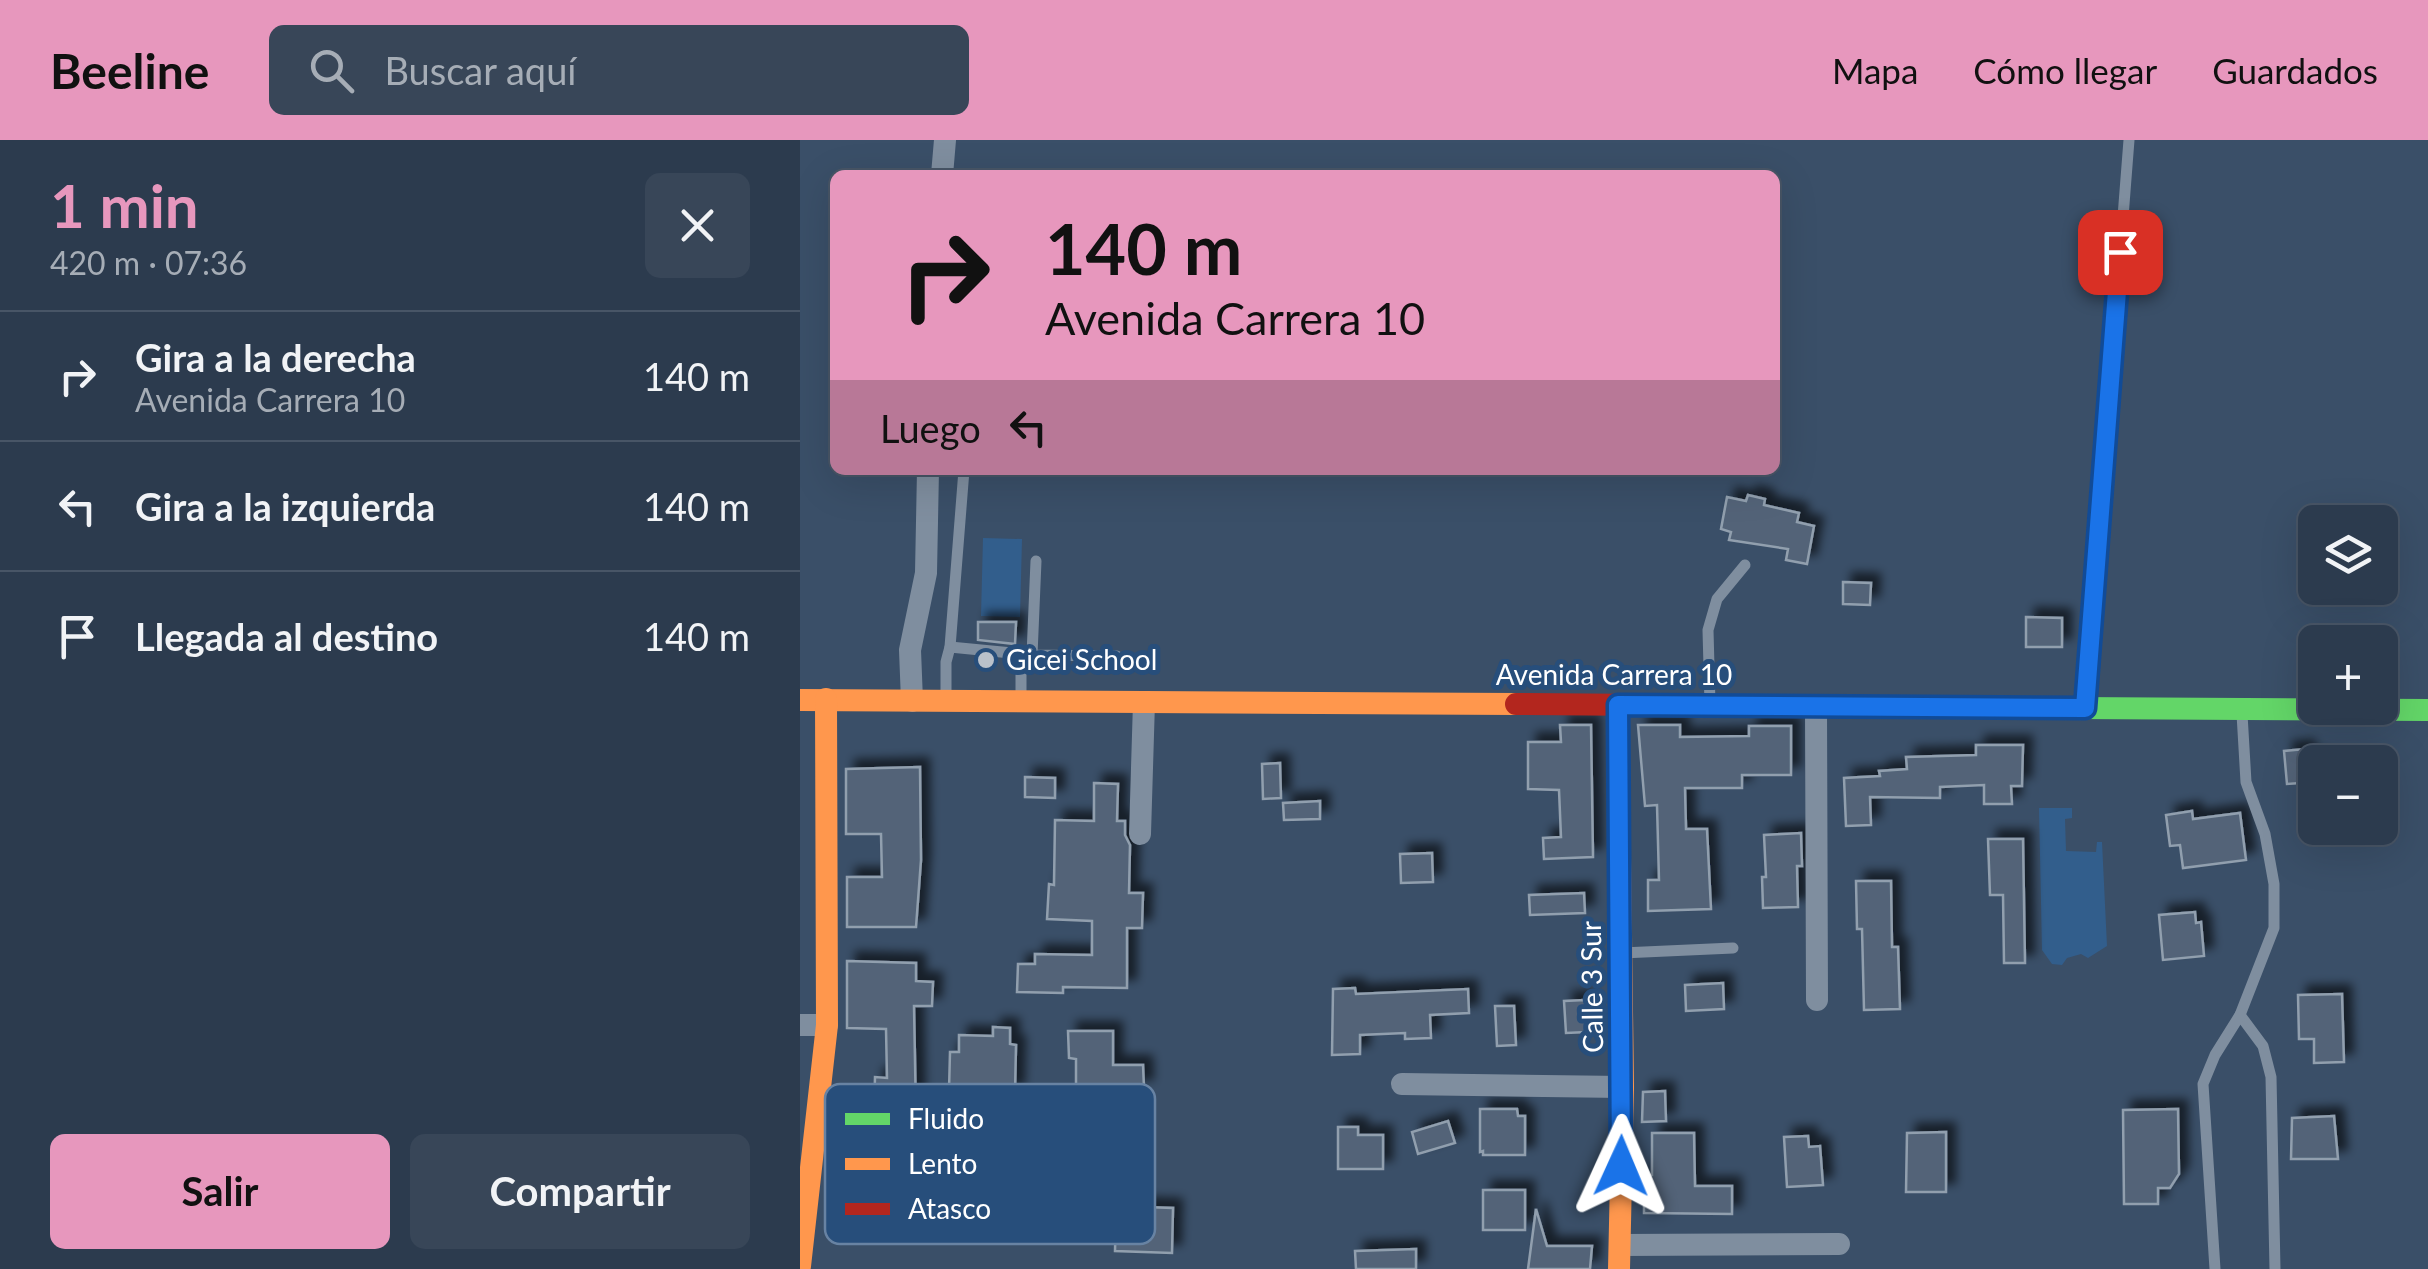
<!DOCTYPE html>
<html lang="es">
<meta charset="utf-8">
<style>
:root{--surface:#2c3b4e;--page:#384658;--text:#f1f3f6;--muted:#a6adb6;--line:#485566;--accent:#e797bd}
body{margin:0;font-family:Lato,sans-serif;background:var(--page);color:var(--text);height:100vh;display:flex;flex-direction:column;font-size:38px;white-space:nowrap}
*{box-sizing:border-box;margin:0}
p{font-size:32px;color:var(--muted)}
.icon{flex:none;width:55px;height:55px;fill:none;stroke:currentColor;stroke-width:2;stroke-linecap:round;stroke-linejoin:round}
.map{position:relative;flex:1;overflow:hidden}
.drawer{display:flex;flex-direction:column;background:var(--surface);width:800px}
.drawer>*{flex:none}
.top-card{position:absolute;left:30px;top:30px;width:950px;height:305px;border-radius:15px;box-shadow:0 10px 40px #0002,0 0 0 2px var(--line);background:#e797bd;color:#111;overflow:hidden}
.tools{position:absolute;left:1498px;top:365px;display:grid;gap:20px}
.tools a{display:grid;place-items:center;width:100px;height:100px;border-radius:15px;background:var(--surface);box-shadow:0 10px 40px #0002,0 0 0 2px var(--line);font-size:50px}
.pin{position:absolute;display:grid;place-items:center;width:85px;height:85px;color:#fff;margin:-42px;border-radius:20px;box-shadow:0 5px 15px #0006}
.me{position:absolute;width:110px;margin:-55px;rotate:1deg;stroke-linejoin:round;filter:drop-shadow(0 0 8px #0008)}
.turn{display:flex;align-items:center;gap:35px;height:210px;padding:0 50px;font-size:45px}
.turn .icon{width:130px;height:130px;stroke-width:2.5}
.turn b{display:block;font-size:70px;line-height:85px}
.then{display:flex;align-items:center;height:95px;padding:0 50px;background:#0003;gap:20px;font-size:38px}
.round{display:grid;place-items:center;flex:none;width:105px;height:105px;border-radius:15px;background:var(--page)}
.headline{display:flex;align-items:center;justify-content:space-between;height:170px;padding:0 50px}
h1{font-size:60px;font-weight:700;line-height:75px;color:var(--accent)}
.primary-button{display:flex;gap:20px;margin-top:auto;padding:20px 50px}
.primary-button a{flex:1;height:115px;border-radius:15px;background:var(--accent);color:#111;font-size:40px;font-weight:700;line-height:115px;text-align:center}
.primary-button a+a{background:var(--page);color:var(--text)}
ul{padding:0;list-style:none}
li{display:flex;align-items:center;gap:30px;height:130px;padding:0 50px;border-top:2px solid var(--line)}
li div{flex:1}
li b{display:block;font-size:38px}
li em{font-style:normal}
header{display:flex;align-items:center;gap:60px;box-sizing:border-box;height:140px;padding:0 50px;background:var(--accent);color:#111}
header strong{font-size:48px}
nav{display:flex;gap:55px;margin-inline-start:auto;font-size:35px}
.search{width:700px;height:90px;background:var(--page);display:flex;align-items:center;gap:25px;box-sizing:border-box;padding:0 35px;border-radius:15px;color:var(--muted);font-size:38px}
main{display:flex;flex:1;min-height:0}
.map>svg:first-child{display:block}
</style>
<header>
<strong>Beeline</strong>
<div class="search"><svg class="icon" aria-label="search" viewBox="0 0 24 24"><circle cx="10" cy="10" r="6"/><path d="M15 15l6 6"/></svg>Buscar aquí</div>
<nav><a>Mapa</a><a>Cómo llegar</a><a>Guardados</a></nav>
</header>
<main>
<section class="drawer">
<div class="headline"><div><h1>1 min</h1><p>420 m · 07:36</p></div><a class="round"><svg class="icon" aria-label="close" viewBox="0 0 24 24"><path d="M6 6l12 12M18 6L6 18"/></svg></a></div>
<ul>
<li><svg class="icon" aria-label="right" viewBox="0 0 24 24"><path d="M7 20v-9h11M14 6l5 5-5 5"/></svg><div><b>Gira a la derecha</b><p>Avenida Carrera 10</p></div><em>140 m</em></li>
<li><svg class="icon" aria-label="left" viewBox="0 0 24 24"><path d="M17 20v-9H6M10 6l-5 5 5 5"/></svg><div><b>Gira a la izquierda</b></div><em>140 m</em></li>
<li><svg class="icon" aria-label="arrive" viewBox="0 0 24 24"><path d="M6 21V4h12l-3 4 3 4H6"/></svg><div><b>Llegada al destino</b></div><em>140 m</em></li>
</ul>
<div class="primary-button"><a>Salir</a><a>Compartir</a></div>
</section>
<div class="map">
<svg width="1628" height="1129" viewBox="0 0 1628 1129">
<defs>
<filter id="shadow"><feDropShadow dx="9" dy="-9" stdDeviation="5" flood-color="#0009"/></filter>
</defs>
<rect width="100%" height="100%" fill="#3a4f68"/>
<g fill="#325e8c">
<polygon points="183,398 222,399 220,477 181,476"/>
<polygon points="1239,668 1272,668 1272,678 1265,679 1266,711 1296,712 1297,702 1302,702 1307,806 1288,818 1281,814 1267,818 1262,825 1252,824 1242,810"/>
</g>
<g fill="#526478" stroke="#919fae" stroke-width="2.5" filter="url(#shadow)">
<polygon points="948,355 965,359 964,365 999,373 997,382 1014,386 1007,424 986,420 988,409 929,400 931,392 921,389 927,357 946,361"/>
<polygon points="1043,442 1071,443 1070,465 1043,464"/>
<polygon points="1226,477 1262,478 1262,507 1226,507"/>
<polygon points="178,482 216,482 215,504 178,500"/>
<polygon points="760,585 791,585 793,717 744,719 743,698 761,697 759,650 728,649 728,602 761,602"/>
<polygon points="838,585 880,585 880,597 949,596 949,586 991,586 991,635 942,635 942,648 885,648 886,689 907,689 911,769 848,771 848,740 859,740 857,665 845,666"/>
<polygon points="1176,605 1223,605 1222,646 1211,646 1212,664 1184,664 1184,645 1140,647 1140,658 1070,657 1071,685 1046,686 1044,638 1080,636 1079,631 1107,629 1106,617 1176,615"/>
<polygon points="1505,609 1507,619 1515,619 1515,642 1487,644 1484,611"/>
<polygon points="480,623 481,658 463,659 462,624"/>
<polygon points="120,627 121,720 116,787 47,787 47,737 82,737 81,694 46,694 46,629"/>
<polygon points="225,637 255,638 255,658 225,657"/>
<polygon points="294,643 318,644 317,681 325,681 325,695 330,705 329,753 343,753 342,788 327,788 327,848 263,847 263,853 217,852 218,824 235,824 235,814 292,815 292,781 247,779 249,744 254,745 255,680 294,681"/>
<polygon points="520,661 520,679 484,680 483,663"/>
<polygon points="1392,671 1393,679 1440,673 1446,720 1383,728 1380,705 1370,706 1366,675"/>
<polygon points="1001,693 1002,726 997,726 998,767 963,768 962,737 966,737 964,695"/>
<polygon points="1188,699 1223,699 1225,823 1204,823 1203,755 1190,755"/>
<polygon points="632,713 633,742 601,743 600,714"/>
<polygon points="1056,741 1091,741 1092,807 1098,807 1100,869 1064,870 1062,789 1057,789"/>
<polygon points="784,753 785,773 730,775 729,755"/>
<polygon points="1395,772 1396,783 1401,782 1404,816 1363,820 1359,775"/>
<polygon points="47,821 116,823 116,841 133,842 132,866 114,866 116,975 74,974 75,937 87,938 86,889 47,888"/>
<polygon points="923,843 924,869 886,871 885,845"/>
<polygon points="555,848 556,854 668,849 669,873 630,875 631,898 605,899 605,893 560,895 560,914 532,915 533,849"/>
<polygon points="1542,854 1544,922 1514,923 1514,899 1499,899 1498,855"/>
<polygon points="785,860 787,892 766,893 764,861"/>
<polygon points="695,866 714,866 716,905 697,906"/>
<polygon points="193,887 210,888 210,904 216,905 215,953 149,951 150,912 159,912 159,895 193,896"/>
<polygon points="268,891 313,891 313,925 343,925 344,948 276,948 276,919 269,918"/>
<polygon points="865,951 866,981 842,982 843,952"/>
<polygon points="680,969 717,969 718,976 725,976 725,1015 683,1015 683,1011 680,1012"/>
<polygon points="1378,969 1379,1034 1370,1048 1358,1048 1358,1064 1324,1064 1323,970"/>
<polygon points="1534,976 1538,1019 1491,1019 1492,978"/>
<polygon points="648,981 655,1003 618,1014 612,992"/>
<polygon points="538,987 558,987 558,995 583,995 583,1029 538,1029"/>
<polygon points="1146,992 1146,1052 1106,1052 1107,993"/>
<polygon points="852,993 894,993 895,1046 932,1046 932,1074 844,1073 844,1035 852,1035"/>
<polygon points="1008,996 1009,1007 1020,1006 1023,1045 987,1047 984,997"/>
<rect x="683" y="1050" width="42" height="40"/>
<polygon points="316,1066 373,1068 372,1113 315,1111"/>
<polygon points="736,1069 747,1106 792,1106 790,1129 728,1129"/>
<polygon points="616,1109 616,1129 556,1129 555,1111"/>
</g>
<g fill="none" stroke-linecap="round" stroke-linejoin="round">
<g stroke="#7f8e9f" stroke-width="11">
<polyline points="150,507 232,515 317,516"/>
<polyline points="221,558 221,527 232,515 236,421"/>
<polyline points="146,560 146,522 150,507 164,330"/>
<polyline points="910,564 908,490 917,459 945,425"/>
<polyline points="1285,564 1329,0"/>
<polyline points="822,813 933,808"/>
<polyline points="1440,875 1463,906 1471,937 1475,1129"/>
<polyline points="1415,1129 1403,944 1415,915 1440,875 1474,788 1474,744 1465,694 1446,642 1442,574"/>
</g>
<g stroke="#7f8e9f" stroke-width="22">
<polyline points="142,35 145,0"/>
<polyline points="112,561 110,510 126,433 128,330"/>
<polyline points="1016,566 1017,860"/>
<polyline points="340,694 344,562"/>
<polyline points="0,885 27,885"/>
<polyline points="602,944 823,947"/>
<path d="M18 986 132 992C150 987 160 973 176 967L332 978"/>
<polyline points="820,1105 1039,1104"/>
</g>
<polyline stroke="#63d668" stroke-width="22" points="1091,567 1628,570"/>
<g stroke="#ff974d" stroke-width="22">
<polyline points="0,560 716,564"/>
<polyline points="818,565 823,947 819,1129"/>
<polyline points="0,1126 27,885 26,559"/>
</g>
<polyline stroke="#b3261e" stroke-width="22" points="716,564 1091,567"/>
</g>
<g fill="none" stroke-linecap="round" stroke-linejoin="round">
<defs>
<polyline id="route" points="821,1026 818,565 1285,568 1320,112"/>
</defs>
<use href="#route" stroke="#114b97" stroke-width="25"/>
<use href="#route" stroke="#1a73e8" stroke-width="18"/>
</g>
<circle fill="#bac1ca" stroke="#274e7b" stroke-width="4" cx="186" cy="520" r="10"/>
<g text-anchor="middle" stroke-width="10" stroke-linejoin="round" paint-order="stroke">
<g font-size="28" fill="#fff" stroke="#274e7b" text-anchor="start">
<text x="206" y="530">Gicei School</text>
</g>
<g font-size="28" fill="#fff" stroke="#274e7b">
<text x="814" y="545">Avenida Carrera 10</text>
<text transform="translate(792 847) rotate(-91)" y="10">Calle 3 Sur</text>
</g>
</g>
<rect x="25" y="944" width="330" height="160" rx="15" fill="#274e7b" stroke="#6883a3" stroke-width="2.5"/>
<rect x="45" y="973" width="45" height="12" fill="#63d668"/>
<rect x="45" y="1018" width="45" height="12" fill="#ff974d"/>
<rect x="45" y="1063" width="45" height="12" fill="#b3261e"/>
<g font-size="28" fill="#fff">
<text x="108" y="989">Fluido</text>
<text x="108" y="1034">Lento</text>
<text x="108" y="1079">Atasco</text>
</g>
</svg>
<div class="tools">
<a><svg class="icon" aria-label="layers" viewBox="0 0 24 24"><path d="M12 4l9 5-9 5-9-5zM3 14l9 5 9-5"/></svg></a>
<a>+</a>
<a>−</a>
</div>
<div class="pin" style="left:1320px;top:112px;background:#d93025"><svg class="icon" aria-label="arrive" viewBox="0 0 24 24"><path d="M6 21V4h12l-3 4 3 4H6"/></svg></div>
<svg class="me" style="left:821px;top:1026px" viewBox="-20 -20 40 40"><path d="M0-17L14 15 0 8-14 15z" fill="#1a73e8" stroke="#fff" stroke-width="4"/></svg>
<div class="top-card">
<div class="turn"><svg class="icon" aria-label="right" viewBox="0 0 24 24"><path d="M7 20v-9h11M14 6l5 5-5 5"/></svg><div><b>140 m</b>Avenida Carrera 10</div></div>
<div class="then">Luego<svg class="icon" aria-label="left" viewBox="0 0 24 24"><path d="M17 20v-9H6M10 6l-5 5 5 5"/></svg></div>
</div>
</div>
</main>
